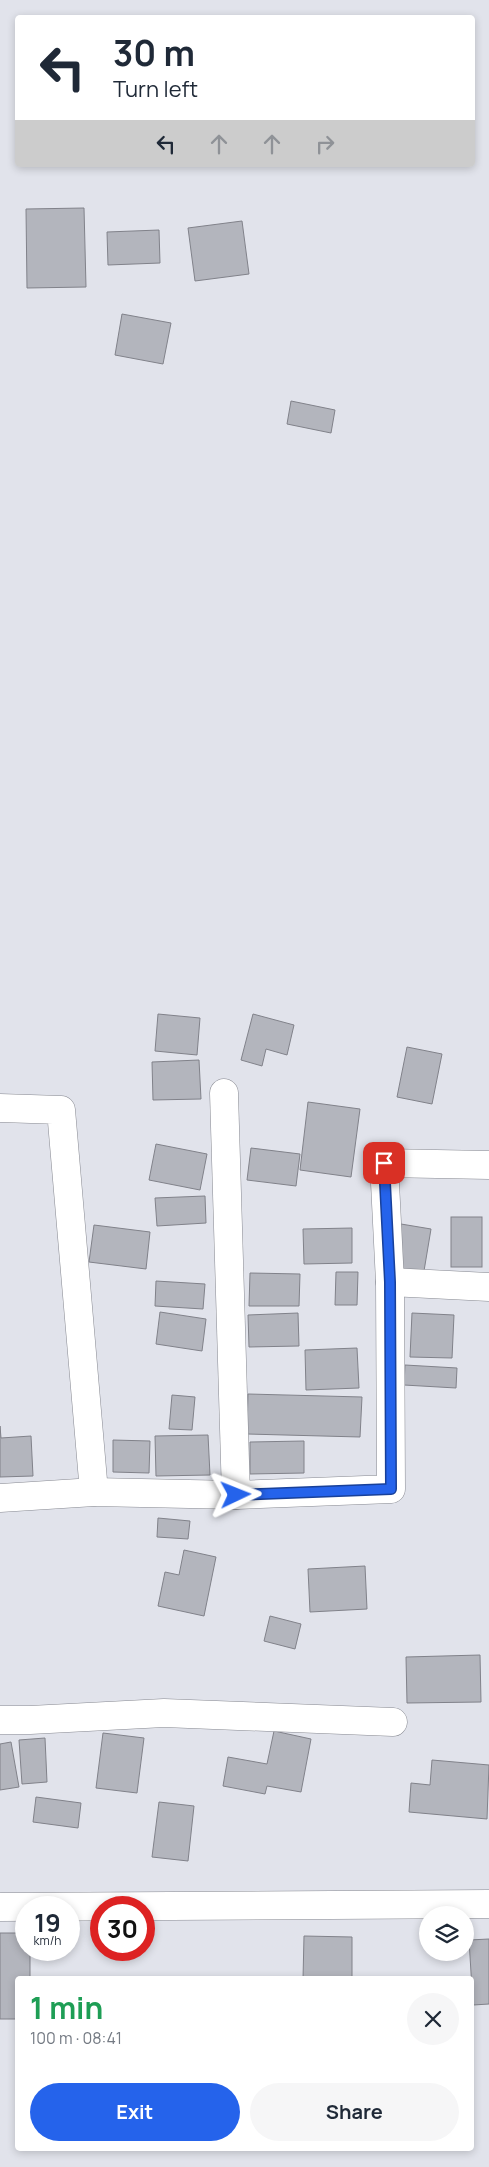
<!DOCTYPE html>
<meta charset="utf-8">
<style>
:root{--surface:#fff;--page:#f6f6f7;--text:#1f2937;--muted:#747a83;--accent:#2563eb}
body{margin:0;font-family:Manrope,sans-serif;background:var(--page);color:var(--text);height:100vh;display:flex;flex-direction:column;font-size:19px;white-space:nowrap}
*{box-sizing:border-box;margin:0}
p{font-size:16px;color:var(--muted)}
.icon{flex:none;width:28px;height:28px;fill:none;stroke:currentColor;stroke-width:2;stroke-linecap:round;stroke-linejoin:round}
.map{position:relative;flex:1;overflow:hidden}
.drawer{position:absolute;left:15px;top:1976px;width:459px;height:175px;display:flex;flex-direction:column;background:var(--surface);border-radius:5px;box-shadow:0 2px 8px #0003}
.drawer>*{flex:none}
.hud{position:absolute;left:15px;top:15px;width:460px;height:152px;border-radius:5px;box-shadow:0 2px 8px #0003;background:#fff;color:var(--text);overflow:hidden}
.fabs{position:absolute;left:419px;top:1906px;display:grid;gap:10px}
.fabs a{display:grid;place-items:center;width:55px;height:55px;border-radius:50%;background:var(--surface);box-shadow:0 2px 8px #0003;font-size:25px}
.speed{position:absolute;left:15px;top:1896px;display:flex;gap:10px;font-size:25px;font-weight:700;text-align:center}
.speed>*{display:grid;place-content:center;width:65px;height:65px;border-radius:50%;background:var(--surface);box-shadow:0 2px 8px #0003;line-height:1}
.speed small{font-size:12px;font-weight:400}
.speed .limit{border:8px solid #d22;background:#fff;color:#111}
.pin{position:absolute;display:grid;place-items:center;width:42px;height:42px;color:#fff;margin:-21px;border-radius:10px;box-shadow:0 2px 8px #0006}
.me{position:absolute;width:55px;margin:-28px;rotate:88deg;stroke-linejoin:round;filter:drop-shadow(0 0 4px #0008)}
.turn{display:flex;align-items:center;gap:18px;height:105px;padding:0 15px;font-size:22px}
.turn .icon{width:65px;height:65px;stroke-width:2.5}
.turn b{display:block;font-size:35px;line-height:42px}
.lanes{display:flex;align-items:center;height:48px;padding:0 15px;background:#0003;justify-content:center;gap:25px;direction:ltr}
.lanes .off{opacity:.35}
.round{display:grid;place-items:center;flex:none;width:52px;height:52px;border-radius:26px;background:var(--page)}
.summary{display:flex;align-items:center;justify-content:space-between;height:85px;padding:0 15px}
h1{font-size:30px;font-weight:700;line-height:38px;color:#1e9e55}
.action{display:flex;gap:10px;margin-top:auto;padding:10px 15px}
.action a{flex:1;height:58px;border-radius:30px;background:var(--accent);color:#fff;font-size:20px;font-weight:700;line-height:58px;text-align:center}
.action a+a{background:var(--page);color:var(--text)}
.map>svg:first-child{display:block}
</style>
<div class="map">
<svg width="489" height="2167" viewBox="0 0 489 2167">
<rect width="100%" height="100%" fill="#e1e3eb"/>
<g fill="#b3b5bd" stroke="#81828a">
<polygon points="84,208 86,287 27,288 26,209"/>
<polygon points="242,221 249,274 195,281 188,228"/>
<polygon points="159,230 160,263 108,265 107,232"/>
<polygon points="122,314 171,323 163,364 115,355"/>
<polygon points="291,401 335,410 331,433 287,424"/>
<polygon points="158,1014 200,1018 197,1055 155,1051"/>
<polygon points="253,1014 294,1025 287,1055 266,1049 262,1066 241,1060"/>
<polygon points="407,1047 442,1054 432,1104 397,1097"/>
<polygon points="199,1060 201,1099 153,1100 152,1062"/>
<polygon points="308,1102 360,1109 351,1177 300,1170"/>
<polygon points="156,1144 207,1154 200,1190 149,1180"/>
<polygon points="251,1148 300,1154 296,1186 247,1180"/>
<polygon points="205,1196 206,1223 157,1226 155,1198"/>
<rect x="451" y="1217" width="31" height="50"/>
<polygon points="401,1224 431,1229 423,1277 394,1272"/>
<polygon points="94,1225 150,1232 146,1269 89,1262"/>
<polygon points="352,1228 352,1263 304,1264 303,1229"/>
<polygon points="336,1272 358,1272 357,1305 335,1305"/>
<polygon points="250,1273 300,1274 299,1306 249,1306"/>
<polygon points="156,1281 205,1284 203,1309 155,1306"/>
<polygon points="160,1312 206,1319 202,1351 156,1344"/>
<polygon points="298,1313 299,1346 249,1347 248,1315"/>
<polygon points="412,1313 454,1315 452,1358 410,1357"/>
<polygon points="357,1348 359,1388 306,1390 305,1350"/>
<polygon points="405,1365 457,1368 456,1388 404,1385"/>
<polygon points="248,1394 362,1397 360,1437 247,1434"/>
<polygon points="172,1395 195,1397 192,1430 169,1429"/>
<polygon points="0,1426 1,1438 31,1436 33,1476 0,1477"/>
<polygon points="208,1435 210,1475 156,1476 155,1436"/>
<polygon points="113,1440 150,1441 149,1473 113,1472"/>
<polygon points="304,1441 304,1473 250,1474 250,1442"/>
<polygon points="158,1518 190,1521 188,1539 157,1537"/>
<polygon points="184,1550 216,1557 204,1616 158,1606 165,1572 179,1575"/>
<polygon points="365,1566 367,1609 310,1612 308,1569"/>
<polygon points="270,1616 301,1624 295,1649 264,1641"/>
<polygon points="480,1655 481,1702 407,1703 406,1657"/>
<polygon points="274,1731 311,1739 301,1792 267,1786 265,1794 223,1786 228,1757 267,1764"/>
<polygon points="103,1733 144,1738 137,1793 96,1788"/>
<polygon points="45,1738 47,1782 22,1784 19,1740"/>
<polygon points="11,1742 19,1787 0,1790 0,1744"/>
<polygon points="432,1760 489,1765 487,1819 409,1812 411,1783 430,1785"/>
<polygon points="36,1797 81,1803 78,1828 33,1822"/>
<polygon points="159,1802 194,1806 188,1861 152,1857"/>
<polygon points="0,1933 26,1933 26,1950 30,1950 30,1979 18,1979 18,2019 0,2019"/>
<polygon points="304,1936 352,1937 352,1979 303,1979"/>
<polygon points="489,1939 489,2004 473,2005 469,1940"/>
</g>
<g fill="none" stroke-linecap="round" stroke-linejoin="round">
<defs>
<g id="minor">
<polyline points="224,1093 236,1495"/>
<polyline points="0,1108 61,1110 94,1492"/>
<polyline points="390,1282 489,1287"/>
<polyline points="0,1498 94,1492 236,1495 391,1489 390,1282 384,1163 489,1165"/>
<polyline points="0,1720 30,1720 164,1713 393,1722"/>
<polyline points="0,1907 489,1904"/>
</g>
</defs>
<use href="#minor" stroke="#878991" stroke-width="29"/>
<use href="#minor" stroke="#fff" stroke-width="28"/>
</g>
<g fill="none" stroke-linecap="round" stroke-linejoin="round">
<defs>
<polyline id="route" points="236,1495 391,1489 390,1282 384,1163"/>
</defs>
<use href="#route" stroke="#184099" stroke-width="12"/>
<use href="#route" stroke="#2563eb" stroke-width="9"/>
</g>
</svg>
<div class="fabs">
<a><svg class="icon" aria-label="layers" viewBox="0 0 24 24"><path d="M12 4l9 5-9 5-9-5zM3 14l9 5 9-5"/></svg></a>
</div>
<div class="speed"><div>19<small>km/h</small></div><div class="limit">30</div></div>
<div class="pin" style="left:384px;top:1163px;background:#d93025"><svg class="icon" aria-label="arrive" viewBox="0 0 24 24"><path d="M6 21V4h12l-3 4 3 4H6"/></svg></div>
<svg class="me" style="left:236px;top:1495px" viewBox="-20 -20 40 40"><path d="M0-17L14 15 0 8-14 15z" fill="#2563eb" stroke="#fff" stroke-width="4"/></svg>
<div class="hud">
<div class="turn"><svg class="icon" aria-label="left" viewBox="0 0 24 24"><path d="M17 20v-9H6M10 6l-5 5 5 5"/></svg><div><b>30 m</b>Turn left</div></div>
<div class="lanes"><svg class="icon" aria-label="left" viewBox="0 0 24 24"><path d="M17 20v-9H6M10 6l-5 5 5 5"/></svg><svg class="icon off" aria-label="ahead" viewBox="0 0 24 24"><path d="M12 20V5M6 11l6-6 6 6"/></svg><svg class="icon off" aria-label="ahead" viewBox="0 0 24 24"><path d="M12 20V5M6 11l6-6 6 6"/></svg><svg class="icon off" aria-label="right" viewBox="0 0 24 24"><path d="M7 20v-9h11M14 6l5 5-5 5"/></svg></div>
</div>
<section class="drawer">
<div class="summary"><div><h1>1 min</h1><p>100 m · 08:41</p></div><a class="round"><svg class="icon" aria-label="close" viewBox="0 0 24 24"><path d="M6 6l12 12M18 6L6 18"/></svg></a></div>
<div class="action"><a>Exit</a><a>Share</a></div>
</section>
</div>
